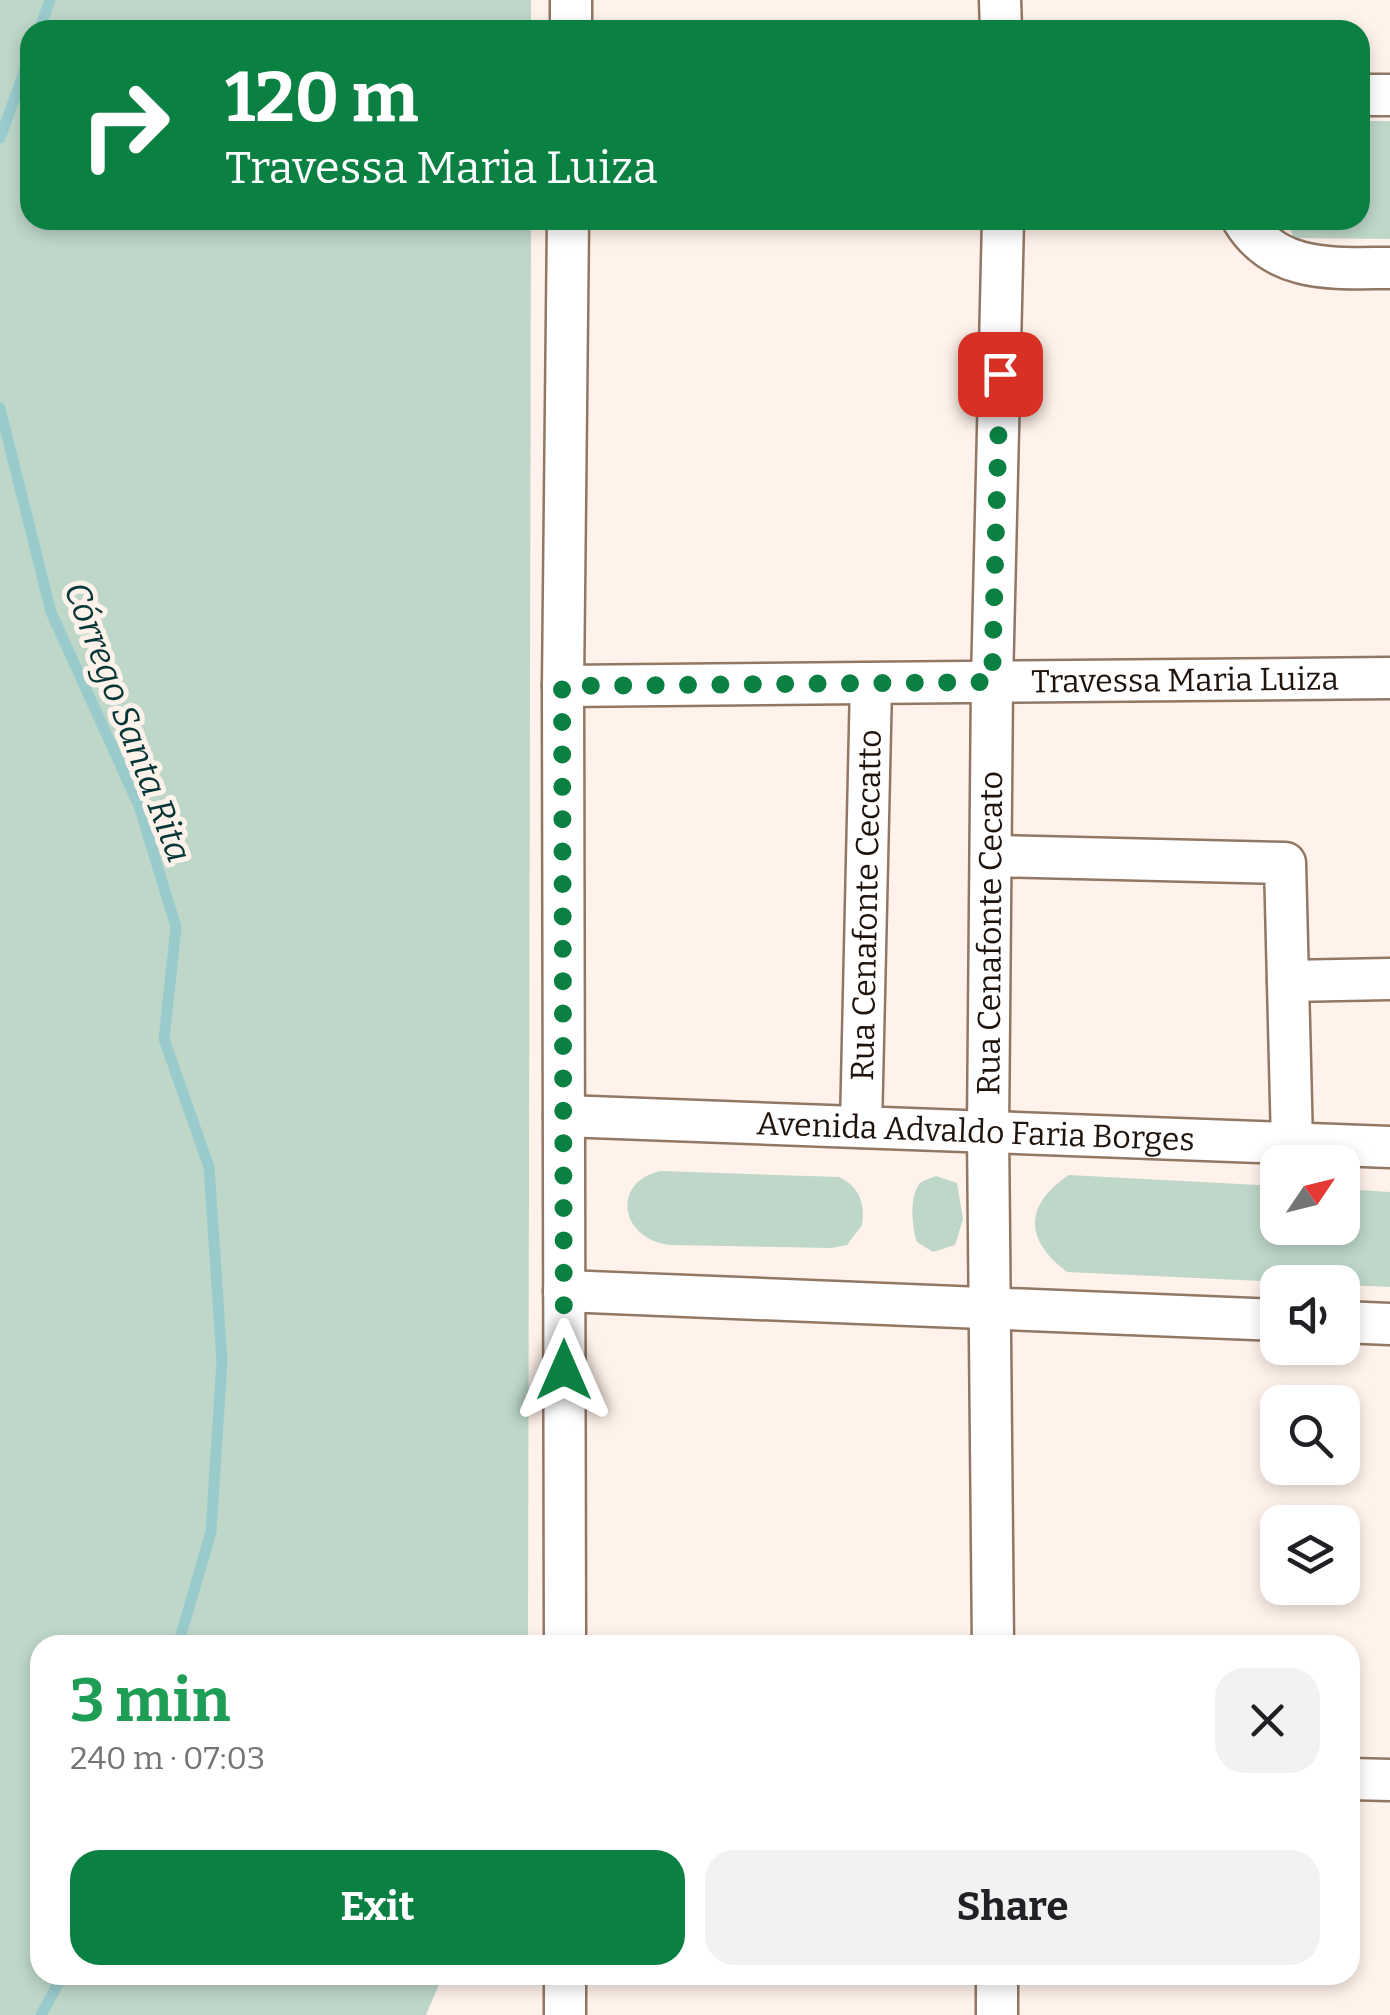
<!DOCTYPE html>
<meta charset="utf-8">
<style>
:root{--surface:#fff;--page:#f2f2f2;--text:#202124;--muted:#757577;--accent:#0b8043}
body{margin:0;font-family:Bitter,serif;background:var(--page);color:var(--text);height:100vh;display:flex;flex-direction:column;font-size:38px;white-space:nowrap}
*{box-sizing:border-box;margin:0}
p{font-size:32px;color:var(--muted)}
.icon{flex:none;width:55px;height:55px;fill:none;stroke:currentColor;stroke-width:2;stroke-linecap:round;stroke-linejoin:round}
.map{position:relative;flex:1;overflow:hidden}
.panel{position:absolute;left:30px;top:1635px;width:1330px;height:350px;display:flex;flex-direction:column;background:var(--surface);border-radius:30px;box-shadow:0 5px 15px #0003}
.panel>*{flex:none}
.top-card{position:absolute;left:20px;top:20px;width:1350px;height:210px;border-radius:30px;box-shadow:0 5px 15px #0003;background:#0b8043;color:#fff;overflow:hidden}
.needle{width:65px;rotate:55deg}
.buttons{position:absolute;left:1260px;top:1145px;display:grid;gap:20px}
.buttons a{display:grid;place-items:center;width:100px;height:100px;border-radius:20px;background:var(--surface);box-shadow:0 5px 15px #0003;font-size:50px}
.pin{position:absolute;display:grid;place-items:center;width:85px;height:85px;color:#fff;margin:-42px;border-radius:20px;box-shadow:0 5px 15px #0006}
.me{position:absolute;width:110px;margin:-55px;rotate:0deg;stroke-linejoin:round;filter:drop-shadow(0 0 8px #0008)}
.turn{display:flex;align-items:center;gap:35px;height:210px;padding:0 40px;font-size:45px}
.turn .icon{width:130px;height:130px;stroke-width:2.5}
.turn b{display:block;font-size:70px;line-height:85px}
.round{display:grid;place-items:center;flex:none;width:105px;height:105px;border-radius:30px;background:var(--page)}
.head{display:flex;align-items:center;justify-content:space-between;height:170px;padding:0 40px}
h1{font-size:60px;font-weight:700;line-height:75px;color:#1e9e55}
.cta{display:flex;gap:20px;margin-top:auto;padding:20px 40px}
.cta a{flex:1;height:115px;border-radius:30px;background:var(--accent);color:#fff;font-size:40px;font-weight:700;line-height:115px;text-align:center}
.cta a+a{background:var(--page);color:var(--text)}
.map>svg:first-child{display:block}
</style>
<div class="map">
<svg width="1390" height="2015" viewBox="0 0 1390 2015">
<rect width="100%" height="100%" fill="#fff2ea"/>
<g fill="#bed7c9">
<polygon points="0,0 531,0 531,30 30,30 30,220 531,220 528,1645 40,1645 40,1975 443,1975 426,2015 0,2015"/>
<polygon points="1360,121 1390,121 1390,239 1294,238 1287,220 1360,220"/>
<path d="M661 1171 839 1177C860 1187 865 1204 862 1225L847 1245 832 1248 671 1245C619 1240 611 1181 661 1171Z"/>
<path d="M1069 1175 1277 1186 1278 1228H1342L1343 1189 1390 1192V1287L1067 1272C1024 1240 1024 1205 1069 1175Z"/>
<path d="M936 1176 957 1183 963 1219 955 1245 933 1252 917 1242C912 1228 909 1196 920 1183 923 1180 932 1178 936 1176Z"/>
</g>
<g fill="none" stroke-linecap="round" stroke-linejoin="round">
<g stroke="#9acbcc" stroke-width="11">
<polyline points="39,30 50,0"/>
<polyline points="0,138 30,56"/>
<polyline points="0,408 51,612 139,806 176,927 164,1039 209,1167 222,1361 211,1532 178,1645"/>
<polyline points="41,2015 63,1975"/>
</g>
<defs>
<g id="minor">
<polyline points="1000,0 1001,30"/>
<polyline points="571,30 571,0"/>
<polyline points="1360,95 1390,95"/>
<path d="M1243 220C1276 274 1334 268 1390 268"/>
<path id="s1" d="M563 686 1390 678"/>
<polyline points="992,856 1285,863 1292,1143"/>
<polyline points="1288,981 1390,979"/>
<path id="s2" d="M564 1116 1390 1147"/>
<path id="s3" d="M861 1127 871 684"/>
<polyline points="564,1291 1278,1320"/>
<polyline points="1342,1322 1390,1324"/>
<polyline points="565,1645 563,686 568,220"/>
<path id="s4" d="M993 1645 988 1132 992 683 1003 220"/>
<polyline points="1350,1779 1390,1780"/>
<polyline points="565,1975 565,2015"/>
<polyline points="997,1975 997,2015"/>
</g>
</defs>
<use href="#minor" stroke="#927763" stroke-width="45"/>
<use href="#minor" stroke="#fff" stroke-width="40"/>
</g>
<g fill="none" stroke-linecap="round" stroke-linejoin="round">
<polyline stroke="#0b8043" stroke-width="18" stroke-dasharray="0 32.4" points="564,1370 562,686 992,682 1000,374"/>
</g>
<g text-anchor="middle" stroke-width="10" stroke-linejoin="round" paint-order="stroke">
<g font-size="32" fill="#1f140d" stroke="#fff2ea">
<text dy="11" stroke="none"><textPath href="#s1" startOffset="622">Travessa Maria Luiza</textPath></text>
<text dy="11" stroke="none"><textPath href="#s3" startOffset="222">Rua Cenafonte Ceccatto</textPath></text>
<text dy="11" stroke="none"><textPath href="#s4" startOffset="712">Rua Cenafonte Cecato</textPath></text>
<text dy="11" stroke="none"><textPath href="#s2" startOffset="412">Avenida Advaldo Faria Borges</textPath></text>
</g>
<g font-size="35" font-style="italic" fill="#053738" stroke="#fff2ea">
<text transform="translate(128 722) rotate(69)" y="12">Córrego Santa Rita</text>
</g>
</g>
</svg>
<div class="buttons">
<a><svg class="needle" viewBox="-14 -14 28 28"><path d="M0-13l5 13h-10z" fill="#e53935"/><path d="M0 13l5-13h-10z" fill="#757577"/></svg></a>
<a><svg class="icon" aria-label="sound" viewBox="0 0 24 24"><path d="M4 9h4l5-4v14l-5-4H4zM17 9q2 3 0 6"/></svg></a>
<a><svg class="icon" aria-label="search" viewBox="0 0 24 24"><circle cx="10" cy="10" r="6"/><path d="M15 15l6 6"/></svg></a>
<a><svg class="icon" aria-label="layers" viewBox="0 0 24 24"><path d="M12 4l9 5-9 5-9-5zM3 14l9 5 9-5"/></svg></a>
</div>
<div class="pin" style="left:1000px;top:374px;background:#d93025"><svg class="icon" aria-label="arrive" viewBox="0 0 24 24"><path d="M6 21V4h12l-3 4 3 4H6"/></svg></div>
<svg class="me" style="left:564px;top:1370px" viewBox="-20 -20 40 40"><path d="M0-17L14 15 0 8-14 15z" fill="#0b8043" stroke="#fff" stroke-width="4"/></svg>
<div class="top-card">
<div class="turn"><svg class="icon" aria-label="right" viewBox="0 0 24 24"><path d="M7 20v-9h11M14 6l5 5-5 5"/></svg><div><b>120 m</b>Travessa Maria Luiza</div></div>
</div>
<section class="panel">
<div class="head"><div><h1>3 min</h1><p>240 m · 07:03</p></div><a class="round"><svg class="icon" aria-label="close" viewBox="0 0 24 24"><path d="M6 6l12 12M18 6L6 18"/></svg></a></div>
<div class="cta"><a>Exit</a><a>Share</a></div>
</section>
</div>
